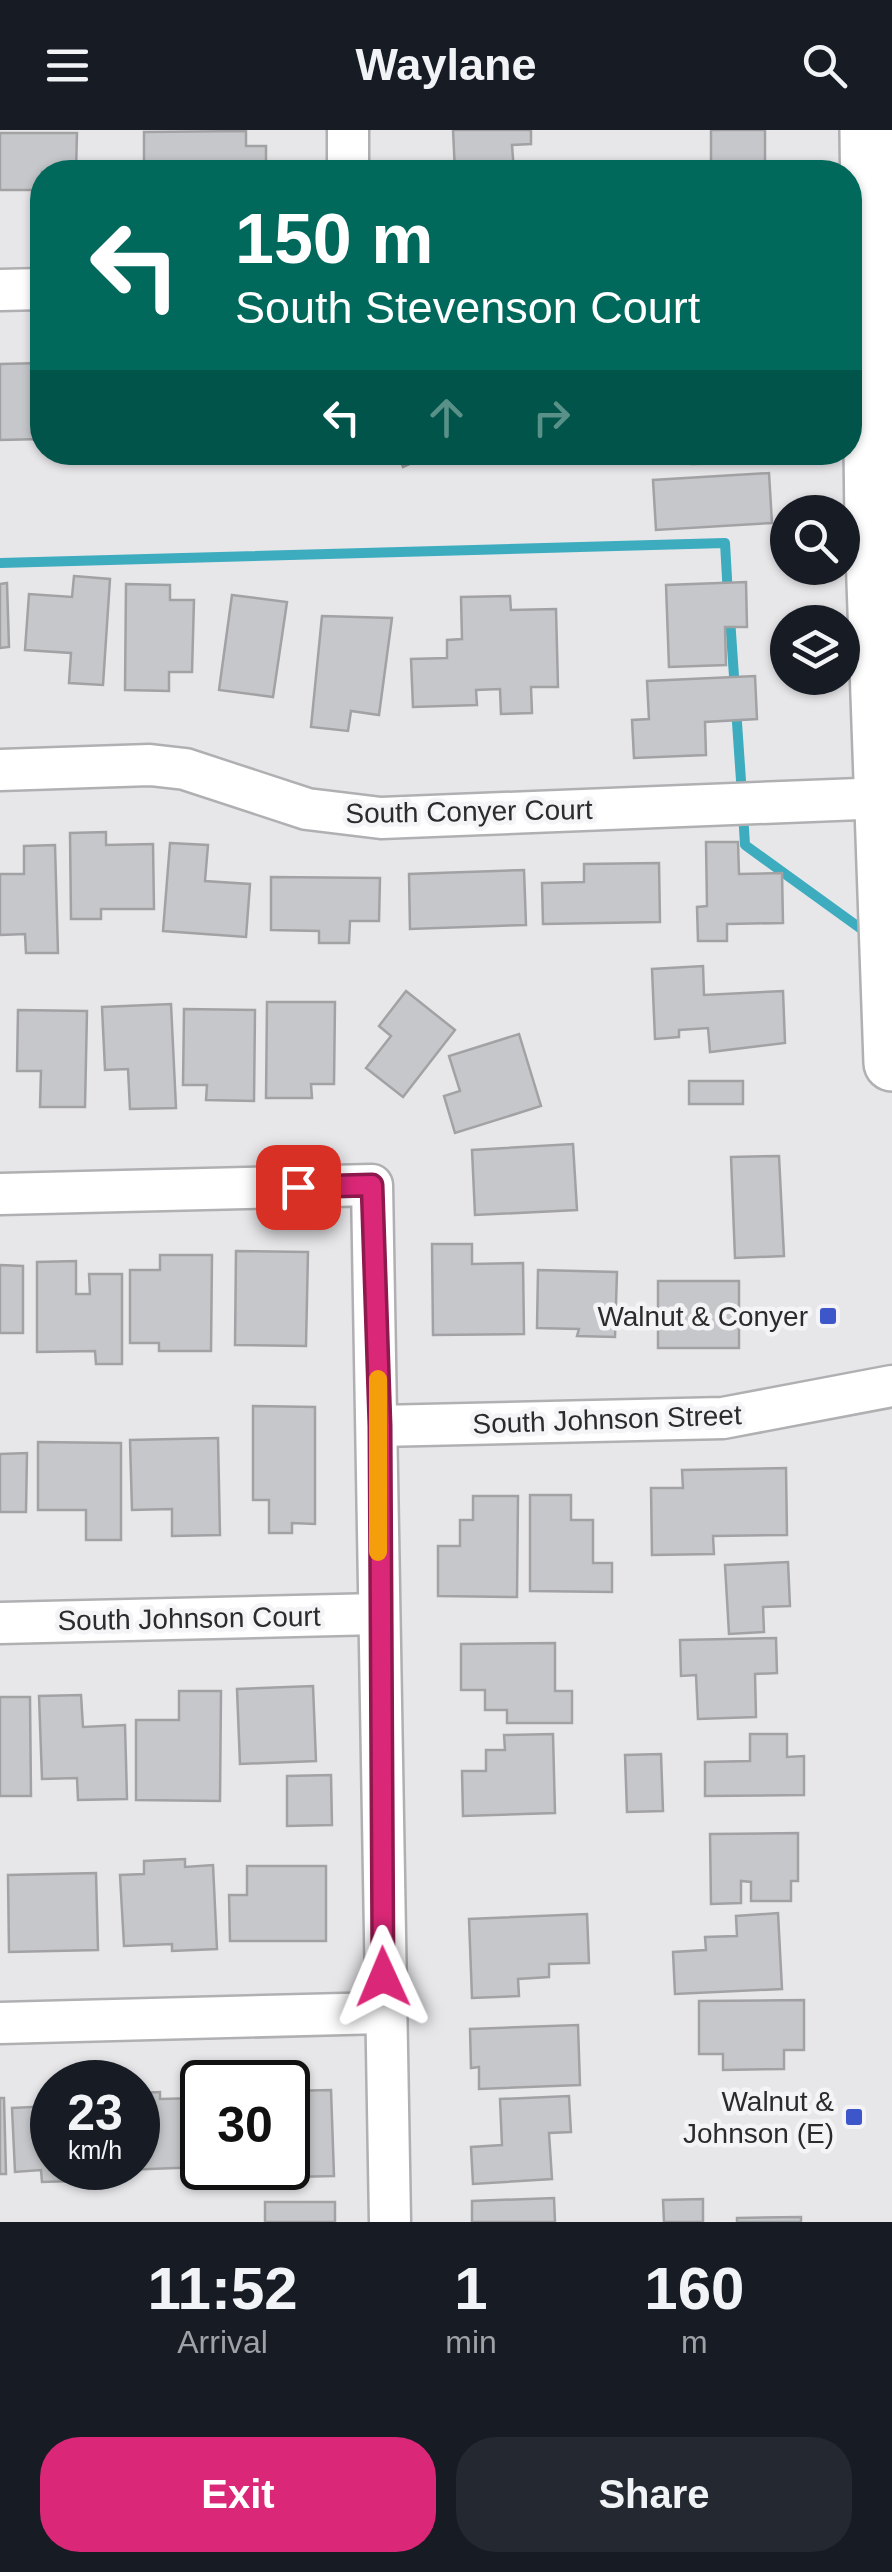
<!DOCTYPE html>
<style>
:root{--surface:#171b24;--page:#242831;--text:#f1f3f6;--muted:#9ea1a6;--accent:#db2777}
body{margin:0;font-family:Arial,sans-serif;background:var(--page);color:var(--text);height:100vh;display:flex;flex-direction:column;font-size:38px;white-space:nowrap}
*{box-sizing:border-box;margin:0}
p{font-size:32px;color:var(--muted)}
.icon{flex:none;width:55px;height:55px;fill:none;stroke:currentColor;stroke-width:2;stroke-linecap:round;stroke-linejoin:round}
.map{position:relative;height:2092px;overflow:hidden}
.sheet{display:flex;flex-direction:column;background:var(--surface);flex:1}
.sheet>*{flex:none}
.guide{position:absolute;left:30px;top:30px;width:832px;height:305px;border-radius:40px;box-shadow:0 2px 8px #0004;background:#00695c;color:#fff;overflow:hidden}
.buttons{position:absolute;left:770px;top:365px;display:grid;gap:20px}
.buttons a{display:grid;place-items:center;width:90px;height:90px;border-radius:50%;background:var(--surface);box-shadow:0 2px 8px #0004;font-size:50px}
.speed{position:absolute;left:30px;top:1930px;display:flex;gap:20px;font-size:50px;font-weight:700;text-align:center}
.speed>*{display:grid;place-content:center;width:130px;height:130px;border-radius:50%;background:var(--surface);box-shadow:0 2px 8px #0004;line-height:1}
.speed small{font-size:25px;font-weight:400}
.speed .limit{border:5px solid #111;border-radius:15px;background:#fff;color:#111}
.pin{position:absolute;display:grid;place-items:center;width:85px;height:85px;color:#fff;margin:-42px;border-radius:20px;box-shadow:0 5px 15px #0006}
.me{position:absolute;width:110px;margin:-55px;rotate:359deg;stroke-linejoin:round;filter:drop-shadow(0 0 8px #0008)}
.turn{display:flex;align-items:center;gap:35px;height:210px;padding:0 40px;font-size:45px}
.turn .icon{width:130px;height:130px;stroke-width:2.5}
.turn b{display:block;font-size:70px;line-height:85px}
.lanes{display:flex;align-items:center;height:95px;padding:0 40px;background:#0003;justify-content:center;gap:50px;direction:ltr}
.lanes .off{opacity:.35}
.eta{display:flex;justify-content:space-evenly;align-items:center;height:170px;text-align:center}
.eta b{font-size:60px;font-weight:600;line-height:70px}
.button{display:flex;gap:20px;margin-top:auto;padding:20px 40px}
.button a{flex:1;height:115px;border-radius:40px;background:var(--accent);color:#fff;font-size:40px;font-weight:600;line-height:115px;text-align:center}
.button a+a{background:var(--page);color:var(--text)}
header{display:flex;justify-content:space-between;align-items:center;height:130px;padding:0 40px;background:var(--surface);font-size:45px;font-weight:600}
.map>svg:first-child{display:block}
</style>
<header><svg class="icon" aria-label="menu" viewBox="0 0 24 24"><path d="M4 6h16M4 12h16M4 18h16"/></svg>Waylane<svg class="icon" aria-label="search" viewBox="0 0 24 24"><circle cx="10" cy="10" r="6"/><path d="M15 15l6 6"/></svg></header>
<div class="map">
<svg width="892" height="2092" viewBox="0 0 892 2092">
<rect width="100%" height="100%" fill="#e7e7ea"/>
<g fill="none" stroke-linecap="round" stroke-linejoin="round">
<g stroke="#3eacbf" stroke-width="10">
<polyline points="0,433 725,413 728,466"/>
<polyline points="730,488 735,561"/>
<polyline points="736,578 742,665"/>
<polyline points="743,682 745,715 871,806"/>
</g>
</g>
<g fill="#c6c7ca" stroke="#a2a2a5" stroke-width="2.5">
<polygon points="453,0 531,0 531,14 512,15 514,42 455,42"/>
<rect x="711" y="0" width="54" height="42"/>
<polygon points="246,1 246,16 266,16 266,42 144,42 144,2"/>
<polygon points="0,3 77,3 76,42 42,42 42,60 0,60"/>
<polygon points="42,233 42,309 0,310 0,234"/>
<polygon points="397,322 435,322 403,337"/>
<polygon points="691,322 774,322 774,332 692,334"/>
<polygon points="769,343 772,393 656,400 653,350"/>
<polygon points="74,446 110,449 103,555 69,553 71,523 25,520 29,464 72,467"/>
<polygon points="746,452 747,497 725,497 726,535 669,537 666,455"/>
<polygon points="7,453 9,517 0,518 0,454"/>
<polygon points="126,454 170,455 170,470 194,470 192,542 169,542 169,561 125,560"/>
<polygon points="232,465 287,472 273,567 219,560"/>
<polygon points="510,466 511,480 556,479 558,557 531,557 532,583 501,584 500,559 476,560 477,575 413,577 411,529 447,528 447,510 462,509 461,467"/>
<polygon points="322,486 392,488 379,585 351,581 348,601 311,597"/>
<polygon points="755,546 757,589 705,592 706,625 634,628 632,590 649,589 647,551"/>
<polygon points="106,702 106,715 153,714 154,779 101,779 101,789 71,789 70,703"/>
<polygon points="706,712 738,712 739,744 782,743 783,793 727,794 727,811 698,811 697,777 707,776"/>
<polygon points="170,713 208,715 205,751 250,754 246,807 163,801"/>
<polygon points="55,715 58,823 26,823 25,804 0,805 0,744 24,744 24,716"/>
<polygon points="659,733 660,792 543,794 542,753 584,752 584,734"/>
<polygon points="524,740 526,795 410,799 409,744"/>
<polygon points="271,747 380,748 379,791 350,791 349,813 319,813 319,801 271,800"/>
<polygon points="703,836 704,865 783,861 785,913 710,922 708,898 679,900 679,907 655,909 652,839"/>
<polygon points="406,861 455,900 403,967 366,938 391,906 379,896"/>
<polygon points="267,872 335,872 334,954 311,954 312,968 266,968"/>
<polygon points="171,874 176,978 130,979 128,939 105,940 102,877"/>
<polygon points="184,879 255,880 254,971 206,970 207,955 183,955"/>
<polygon points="18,880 87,881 85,977 40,977 41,941 17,941"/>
<polygon points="519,904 541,976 455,1003 444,966 460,961 449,926"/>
<rect x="689" y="951" width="54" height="23"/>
<polygon points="573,1014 577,1080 475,1085 472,1020"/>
<polygon points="779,1026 784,1126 735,1128 731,1027"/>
<polygon points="432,1114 472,1114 472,1134 523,1133 524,1204 433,1205"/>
<polygon points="236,1121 308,1122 306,1216 235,1215"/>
<polygon points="160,1125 212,1125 211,1221 159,1221 159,1213 130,1213 130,1140 160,1140"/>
<polygon points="76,1131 76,1164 90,1164 89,1144 122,1144 122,1234 96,1234 95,1221 37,1222 37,1132"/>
<polygon points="0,1135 23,1136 23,1203 0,1203"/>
<polygon points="538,1140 617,1142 615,1207 577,1206 579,1199 537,1198"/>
<rect x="658" y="1151" width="81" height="67"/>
<polygon points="253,1276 315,1277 315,1394 292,1393 292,1403 269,1403 269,1370 253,1370"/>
<polygon points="218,1308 220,1405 172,1406 172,1379 132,1380 130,1310"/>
<polygon points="38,1312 121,1313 121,1410 86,1410 86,1380 38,1380"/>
<polygon points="27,1323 26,1382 0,1382 0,1324"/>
<polygon points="786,1338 787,1405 713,1406 714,1424 652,1425 651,1358 683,1358 682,1340"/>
<polygon points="530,1365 571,1365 571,1390 593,1390 593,1433 612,1433 612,1462 530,1461"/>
<polygon points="473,1366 518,1366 517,1467 438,1466 438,1416 460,1416 460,1390 473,1390"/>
<polygon points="788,1432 790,1476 763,1477 764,1502 729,1504 725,1435"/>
<polygon points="776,1508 777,1543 755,1544 756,1587 698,1589 696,1545 681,1546 680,1510"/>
<polygon points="555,1513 555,1561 572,1561 572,1593 507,1593 507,1580 485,1580 485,1560 461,1560 461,1514"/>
<polygon points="313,1556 316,1631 240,1634 237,1559"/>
<polygon points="179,1561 221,1561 220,1671 136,1670 136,1590 179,1590"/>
<polygon points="81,1565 83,1597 125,1595 127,1669 78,1670 77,1648 42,1649 39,1566"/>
<polygon points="0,1567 30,1567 31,1666 0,1666"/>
<polygon points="553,1604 555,1683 463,1686 462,1641 486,1641 486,1620 505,1620 504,1605"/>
<polygon points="750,1604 787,1604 787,1627 804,1626 804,1665 705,1666 705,1632 750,1631"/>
<polygon points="661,1624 663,1681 627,1682 625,1625"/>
<polygon points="331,1645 332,1695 287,1696 287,1646"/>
<polygon points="798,1703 798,1751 791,1751 791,1771 751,1771 751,1752 741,1751 741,1773 711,1774 710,1704"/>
<polygon points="185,1729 185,1737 213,1735 217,1819 172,1821 172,1814 124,1816 120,1745 144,1744 144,1731"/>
<polygon points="247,1736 326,1736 326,1811 230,1811 229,1765 247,1765"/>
<polygon points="96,1743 98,1820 9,1822 8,1745"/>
<polygon points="778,1783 782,1859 675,1864 673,1822 706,1820 705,1807 737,1806 736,1786"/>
<polygon points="587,1784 589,1833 549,1834 549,1847 518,1849 519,1866 472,1868 469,1789"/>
<polygon points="804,1870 804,1920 784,1920 784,1939 723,1940 723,1924 699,1924 699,1871"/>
<polygon points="578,1895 580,1955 479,1959 479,1937 471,1938 470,1899"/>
<polygon points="331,1960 334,2046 293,2047 292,2030 288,2031 288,1961"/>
<polygon points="160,1962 160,1969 198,1968 199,1980 202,1979 202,2037 123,2040 138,2038 138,1963"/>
<polygon points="569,1966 571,2002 549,2003 552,2049 473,2054 471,2017 502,2015 500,1969"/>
<polygon points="0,1968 4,1968 6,2044 0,2044"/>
<polygon points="52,1976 52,2038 113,2039 73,2041 73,2051 42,2052 41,2040 15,2042 12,1978"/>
<polygon points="554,2068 555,2092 472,2092 472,2071"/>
<polygon points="703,2069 703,2092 664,2092 663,2070"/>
<rect x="265" y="2072" width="70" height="20"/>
<polygon points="801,2087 801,2092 737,2092 737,2088"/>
</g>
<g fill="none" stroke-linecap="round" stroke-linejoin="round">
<defs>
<g id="minor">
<polyline points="348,0 348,42"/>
<polyline points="0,160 42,159"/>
<polyline points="0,640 150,635 185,639 307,679 381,688 885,668"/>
<polyline points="0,1064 372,1055 390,2092"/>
<polyline points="379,1296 723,1288 892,1256"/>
<polyline points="0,1493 378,1484"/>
<polyline points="0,1893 383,1883"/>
</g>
<polyline id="secondary" points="868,0 873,395 892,933"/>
</defs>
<use href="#minor" stroke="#b0b0b3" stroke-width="45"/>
<use href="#secondary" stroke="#b0b0b3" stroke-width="60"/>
<use href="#minor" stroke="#fff" stroke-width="40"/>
<use href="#secondary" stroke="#fff" stroke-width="55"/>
</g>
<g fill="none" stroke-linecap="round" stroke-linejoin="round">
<defs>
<polyline id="route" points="298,1057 372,1055 380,1296 383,1847"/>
</defs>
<use href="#route" stroke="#8e194d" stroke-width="25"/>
<use href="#route" stroke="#db2777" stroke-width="18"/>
<polyline stroke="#f59e0b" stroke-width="18" points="378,1249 378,1422"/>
</g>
<g fill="#3d57ca" stroke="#f4f4f7" stroke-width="4">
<rect x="818" y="1176" width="20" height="20" rx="5"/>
<rect x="844" y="1977" width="20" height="20" rx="5"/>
</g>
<g text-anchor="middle" stroke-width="9" stroke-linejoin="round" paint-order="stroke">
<g font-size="28" fill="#2b2b2c" stroke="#f4f4f7">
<text transform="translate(469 681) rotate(-1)" y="10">South Conyer Court</text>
<text transform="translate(607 1289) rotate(-2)" y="10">South Johnson Street</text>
<text transform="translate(189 1488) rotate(-1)" y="10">South Johnson Court</text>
</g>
<g font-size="28" fill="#2b2b2c" stroke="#f4f4f7" text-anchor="end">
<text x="808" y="1196">Walnut &amp; Conyer</text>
<text x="834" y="1981">Walnut &amp;<tspan x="834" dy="32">Johnson (E)</tspan></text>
</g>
</g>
</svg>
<div class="buttons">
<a><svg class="icon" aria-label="search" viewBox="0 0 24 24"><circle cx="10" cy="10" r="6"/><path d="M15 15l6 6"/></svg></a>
<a><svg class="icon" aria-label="layers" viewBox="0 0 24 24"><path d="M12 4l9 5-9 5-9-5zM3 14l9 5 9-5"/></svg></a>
</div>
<div class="speed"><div>23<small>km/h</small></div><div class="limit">30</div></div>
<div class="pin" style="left:298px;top:1057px;background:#d93025"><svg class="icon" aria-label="arrive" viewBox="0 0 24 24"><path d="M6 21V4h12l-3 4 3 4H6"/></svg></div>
<svg class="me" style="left:383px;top:1847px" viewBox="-20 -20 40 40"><path d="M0-17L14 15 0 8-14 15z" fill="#db2777" stroke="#fff" stroke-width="4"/></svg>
<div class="guide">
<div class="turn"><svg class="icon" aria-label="left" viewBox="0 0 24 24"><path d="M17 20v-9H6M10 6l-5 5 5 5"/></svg><div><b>150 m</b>South Stevenson Court</div></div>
<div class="lanes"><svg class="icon" aria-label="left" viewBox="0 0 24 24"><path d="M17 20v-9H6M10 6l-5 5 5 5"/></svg><svg class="icon off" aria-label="ahead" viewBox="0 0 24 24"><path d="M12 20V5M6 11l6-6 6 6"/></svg><svg class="icon off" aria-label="right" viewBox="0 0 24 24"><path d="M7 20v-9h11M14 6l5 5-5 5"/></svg></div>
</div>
</div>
<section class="sheet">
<div class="eta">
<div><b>11:52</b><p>Arrival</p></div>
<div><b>1</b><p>min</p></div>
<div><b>160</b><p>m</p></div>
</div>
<div class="button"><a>Exit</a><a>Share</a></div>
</section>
